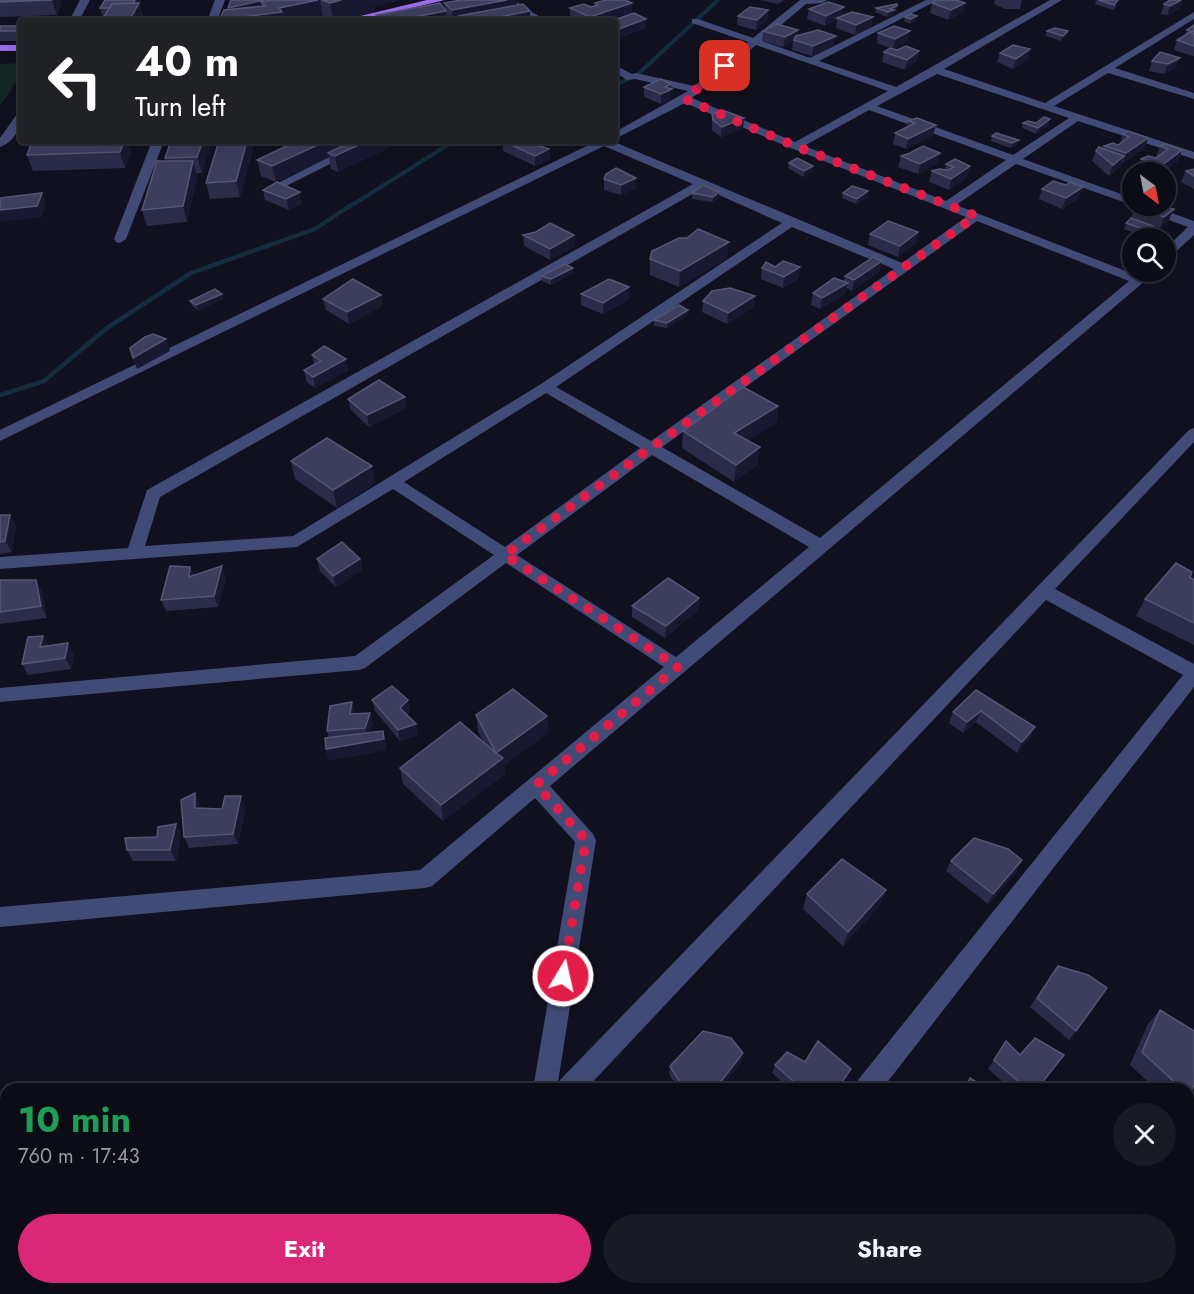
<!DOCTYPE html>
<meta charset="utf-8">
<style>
:root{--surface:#0c0c17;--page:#1a1a24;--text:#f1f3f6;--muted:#9a9ba1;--line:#2c2c36;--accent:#db2777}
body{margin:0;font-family:Jost,sans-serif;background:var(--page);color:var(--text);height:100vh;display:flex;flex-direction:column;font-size:22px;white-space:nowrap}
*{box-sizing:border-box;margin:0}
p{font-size:20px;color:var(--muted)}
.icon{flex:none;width:33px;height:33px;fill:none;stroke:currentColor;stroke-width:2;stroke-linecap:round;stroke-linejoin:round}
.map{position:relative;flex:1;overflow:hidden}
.details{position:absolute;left:0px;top:1083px;width:1194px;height:212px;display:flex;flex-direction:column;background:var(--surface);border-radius:18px 18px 0 0;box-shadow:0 6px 24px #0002,0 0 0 2px var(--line)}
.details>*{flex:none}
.top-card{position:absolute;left:18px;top:18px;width:600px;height:126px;border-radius:6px;box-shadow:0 6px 24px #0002,0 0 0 2px var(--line);background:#202124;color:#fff;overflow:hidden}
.needle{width:39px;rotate:148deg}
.controls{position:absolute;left:1122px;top:162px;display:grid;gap:12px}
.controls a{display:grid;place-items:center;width:54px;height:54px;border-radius:50%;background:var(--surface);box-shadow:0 6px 24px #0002,0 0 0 2px var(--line);font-size:30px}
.pin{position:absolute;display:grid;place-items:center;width:51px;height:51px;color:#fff;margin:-26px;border-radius:12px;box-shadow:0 3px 9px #0006}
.me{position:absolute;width:66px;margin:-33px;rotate:9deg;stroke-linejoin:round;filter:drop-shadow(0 0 4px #0008)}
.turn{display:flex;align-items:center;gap:21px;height:126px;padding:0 18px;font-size:27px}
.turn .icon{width:78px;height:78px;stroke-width:2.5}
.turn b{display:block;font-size:42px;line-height:51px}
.round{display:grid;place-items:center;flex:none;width:63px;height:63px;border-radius:32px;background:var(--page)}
.head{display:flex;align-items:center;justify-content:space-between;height:102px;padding:0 18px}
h1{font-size:36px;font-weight:700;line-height:45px;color:#1e9e55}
.action{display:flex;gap:12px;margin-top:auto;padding:12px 18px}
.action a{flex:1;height:69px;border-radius:36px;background:var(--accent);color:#fff;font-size:24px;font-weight:700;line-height:69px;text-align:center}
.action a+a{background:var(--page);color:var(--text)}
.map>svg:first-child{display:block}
</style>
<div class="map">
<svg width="1194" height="1294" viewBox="0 0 1194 1294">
<rect width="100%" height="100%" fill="#10101f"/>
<polygon fill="#142823" points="21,63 21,75 0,106 0,64"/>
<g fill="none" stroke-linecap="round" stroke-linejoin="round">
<g stroke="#142e3f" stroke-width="4">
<polyline points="615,85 636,76 718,0"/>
<polyline points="349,207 454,141"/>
</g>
<polyline stroke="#142e3f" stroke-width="4.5" points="0,395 44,381 107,328 191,273 315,229 351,205"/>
<g fill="#414b77" fill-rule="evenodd">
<polygon points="80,0 90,0 79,21 69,21"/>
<polygon points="215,0 225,0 217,21 207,21"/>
<polygon points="503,0 514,0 546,21 535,21"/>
<path d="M800 0H827L822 3 806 4 762 41 810 58 926 0H938L819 61 896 87 1050 0H1062L944 69 1045 103 1194 12V19L1115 68 1194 93V99L1108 73 1054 106 1194 152V159L1078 121 1023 159 1132 198V205L1016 164 956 205 1136 275 1140 272H1153L1152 275 550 786 593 834 596 840 557 1089 560 1080 1189 430 1194 428V442L1055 589 1194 664V687L882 1089H855L858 1080 1183 675 1046 600 586 1089H533L575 842 535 798 432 886 425 888 0 927V907L420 870 664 667 506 563 365 668 359 670 0 702V688L355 656 494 555 393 489 297 547 0 569V557L128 548 147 490 693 184 604 146 0 441V430L597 141H612L902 263 966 217 791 148 685 103 615 139V132L688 91 635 79 627 80 615 72V65L632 74 636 73 694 86 748 42 692 23V19H698L753 38ZM756 45 888 91 795 142 692 98ZM937 74 1069 118 1013 155 877 106ZM869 110 1006 160 946 201 804 146ZM703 188 782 223 541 384 293 536 145 546 160 497ZM977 221 1129 281 820 538 662 447ZM792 227 894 269 651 441 556 387ZM546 393 640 448 505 547 404 482ZM652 455 809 547 676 657 517 555Z"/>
<path d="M21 113C21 128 15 141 0 147V138L17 114Z"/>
<polygon points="152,141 164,141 126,239 120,243 116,242 114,239"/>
<polygon points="361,141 376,141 270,194 264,190"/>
<polygon points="1144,206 1152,206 1194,221 1194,235 1170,257 1166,258 1166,248 1188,227 1144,211"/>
<polygon points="1194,1114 1194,1146 1188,1148 1188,1116"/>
<polygon points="6,1170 6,1196 0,1197 0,1171"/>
<polygon points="684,1288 713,1288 715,1294 686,1294"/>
<polygon points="1084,1288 1111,1288 1109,1294 1082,1294"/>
</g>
<g fill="#9d6aea" fill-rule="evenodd">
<polygon points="427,0 445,0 357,21 339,21"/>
<rect x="0" y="45" width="21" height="6"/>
</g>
</g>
<g fill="#2b2c4a">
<polygon points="0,0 60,0 61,4 57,15 0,17"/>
<polygon points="231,0 400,0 374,6 375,11 335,21 323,18 311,21 220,21 229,10 228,8"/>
<polygon points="461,0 517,0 517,5 530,11 530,21 377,21 376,15 445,10 444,3"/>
<polygon points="606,0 630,0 632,14 646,28 619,38 615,37 615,21 570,21 570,8 591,7 595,6 595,3"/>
<polygon points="760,0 784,0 778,4"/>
<polygon points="995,0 1022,0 1020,9 1005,9 994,4"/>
<polygon points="1096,0 1117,5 1113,10 1095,4"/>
<polygon points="1170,0 1182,0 1179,9 1167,15 1161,14 1164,4"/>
<polygon points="141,3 140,6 143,18 103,18 100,8"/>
<polygon points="932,3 965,3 963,12 948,20 930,13"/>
<polygon points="897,6 896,10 894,12 893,15 887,17 875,12 876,8"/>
<polygon points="809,9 843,16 873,17 871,26 855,35 836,28 837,19 825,26 807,19"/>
<polygon points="768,10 767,20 756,30 737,25 738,16"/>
<polygon points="905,17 916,21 910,24 904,21"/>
<polygon points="1194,25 1194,56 1193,56 1174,50 1177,40 1185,35 1187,30"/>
<rect x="0" y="26" width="21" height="15"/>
<polygon points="798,30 797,35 834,46 812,56 792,50 793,41 783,47 762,41 763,31"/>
<polygon points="1047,31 1068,31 1067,36 1061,41 1046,36"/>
<polygon points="878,33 908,41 893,49 877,43"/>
<polygon points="1030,49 1028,59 1013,69 997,62 1000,53"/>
<polygon points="897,50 917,61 905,70 882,62 884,52"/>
<polygon points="1160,52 1176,68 1164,74 1149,71 1152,61"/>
<polygon points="671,84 671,99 661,104 644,97 644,87"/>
<polygon points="712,114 744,118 743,128 721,137 712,130"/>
<polygon points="917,118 933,135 906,149 893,144 895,133 907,127 908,121"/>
<polygon points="1023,123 1036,123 1049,125 1036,134 1022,128"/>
<polygon points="1128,131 1145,148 1121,164 1120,167 1109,176 1092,161 1096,151 1103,148 1104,146 1118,145 1120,143 1123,134"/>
<polygon points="992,136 1017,145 1011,148 991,141"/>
<polygon points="212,141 202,173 196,173 197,177 187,222 147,226 142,210 166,161 165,158"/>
<polygon points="219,141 255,141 240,197 210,199 206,183"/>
<polygon points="297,141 403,141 338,172 331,169 329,157 276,182 261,176 257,160"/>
<polygon points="502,141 534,141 534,144 549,149 550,159 535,166 503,151"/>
<polygon points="1160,146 1182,150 1178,161 1162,172 1132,172 1132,183 1124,181 1128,170 1140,163 1141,159 1156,157"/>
<polygon points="131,151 125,168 33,171 27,155"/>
<polygon points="940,153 938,163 918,174 898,167 901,156"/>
<polygon points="789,163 813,166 812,172 803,177 788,168"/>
<polygon points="946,164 970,166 967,177 949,190 929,182 932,171 945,170"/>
<polygon points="1194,169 1194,189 1181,182 1186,171"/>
<polygon points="604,179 636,188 621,195 604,190"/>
<polygon points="1042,189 1079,198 1062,209 1039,199"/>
<polygon points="263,190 302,203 289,210 265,200"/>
<polygon points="692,193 719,197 712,202 692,199"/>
<polygon points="843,193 867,197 856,204 842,198"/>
<polygon points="1139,206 1169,220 1160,228 1153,226 1151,231 1145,237 1124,229 1126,223 1131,218 1135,208"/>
<polygon points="918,232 916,243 898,257 868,245 870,234"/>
<polygon points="523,235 574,235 575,246 550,260 524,246"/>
<polygon points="727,258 679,287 650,275 650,259"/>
<polygon points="882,261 879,272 852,291 847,288 845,294 820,309 811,305 813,293 844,281 845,276"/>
<polygon points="800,267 798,279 783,288 761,279 762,268"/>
<polygon points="573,273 551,285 542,281 541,276"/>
<polygon points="222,294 223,299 198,310 192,306 190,301"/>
<polygon points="581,294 629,299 603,314 581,305"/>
<polygon points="381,295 382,306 349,324 326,310 323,299"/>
<polygon points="703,301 754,307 727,324 702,312"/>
<polygon points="687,316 667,328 654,326 654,320"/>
<polygon points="312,355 348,370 315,388 307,382 304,370 314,365"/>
<polygon points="348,399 406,408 369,427 351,410"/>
<polygon points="778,406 776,423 748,440 758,464 734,482 682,448 683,431"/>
<polygon points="291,461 375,483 337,508 295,479"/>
<polygon points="0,515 16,526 12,552 0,554"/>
<polygon points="317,559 360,559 362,570 336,587 320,571"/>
<polygon points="190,567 193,575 226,578 218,607 166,611 161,600"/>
<polygon points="1190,577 1194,580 1194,645 1136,616 1145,599"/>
<polygon points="0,580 36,580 42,592 47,618 0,624"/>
<polygon points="699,598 698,610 665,638 632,617 632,606"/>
<polygon points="43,636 49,646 74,654 71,669 28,675 22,664"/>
<polygon points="976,690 1030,738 1017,753 976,722 963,733 949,723 953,712"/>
<polygon points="372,700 410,711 407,715 418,735 400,741 375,711"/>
<polygon points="352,702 355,714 373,724 370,732 386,742 386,750 329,760 326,749 329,738 327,731"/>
<polygon points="476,715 547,716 548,733 504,765 505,774 443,821 403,784 400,768 484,743 478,731"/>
<polygon points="200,804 200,808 222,809 246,807 238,844 189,848 184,837"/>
<polygon points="176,824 181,834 176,861 133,861 127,850 157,837"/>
<polygon points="951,861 1017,871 988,904 946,871"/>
<polygon points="886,890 880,905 843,946 803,909 807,894"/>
<polygon points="1058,966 1076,1031 1069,1040 1030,1007"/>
<polygon points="1160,1010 1194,1086 1188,1095 1188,1089 1156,1089 1130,1065 1148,1024"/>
<polygon points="1006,1041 1037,1089 1011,1089 988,1069"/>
<polygon points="743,1053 741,1062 720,1089 678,1089 669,1074 670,1066"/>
<polygon points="805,1062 851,1069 847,1077 839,1089 790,1089 772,1073 775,1065"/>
</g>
<g fill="#181931" fill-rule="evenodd">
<polygon points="52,0 60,0 61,4 57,15"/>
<polygon points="135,0 140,0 141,3 140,6 143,18 141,21 129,21 132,7"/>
<path d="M264 0H320L323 18 311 21H220L219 20 231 19 228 8ZM261 2 265 6 263 14Z"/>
<polygon points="341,0 400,0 374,6 375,11 333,21 330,3"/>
<polygon points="507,0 517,0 518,12 458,16 458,21 453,21 452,10"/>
<polygon points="623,0 630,0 630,3 632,3 632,17 615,21 590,21 590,17"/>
<polygon points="1181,0 1182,0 1179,9 1167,15 1170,6"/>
<polygon points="965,3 963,12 948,20 951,10"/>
<polygon points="897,6 896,10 894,12 893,15 887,17 888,12 890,9"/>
<polygon points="844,7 843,16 825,26 826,16"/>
<polygon points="768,10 767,20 756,30 757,20"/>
<polygon points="446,11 447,21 393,21"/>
<polygon points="530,11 530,21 479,21"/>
<polygon points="917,16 916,21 910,24 911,19"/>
<polygon points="873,17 871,26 855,35 856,25"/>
<polygon points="646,19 646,28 619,38 619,29"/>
<polygon points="798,30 796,40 794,40 793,41 783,47 785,37"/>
<polygon points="910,31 908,41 893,49 895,39"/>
<polygon points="1068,31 1067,36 1061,41 1063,36"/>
<polygon points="836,36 834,46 812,56 813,46"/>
<polygon points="1030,49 1028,59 1013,69 1016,59"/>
<polygon points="919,51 917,61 905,70 907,60"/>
<polygon points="1180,58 1176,68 1164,74 1168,64"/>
<polygon points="671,84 671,99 661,104 661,94 665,87"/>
<polygon points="744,118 743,128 721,137 722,127"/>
<polygon points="1050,119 1049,125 1036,134 1038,128"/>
<polygon points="936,125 933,135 906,149 908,139"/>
<polygon points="1148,138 1145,148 1122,164 1126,153"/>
<polygon points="1019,140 1017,145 1011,148 1012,143"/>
<polygon points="124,141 128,141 131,151 125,168 120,152"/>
<polygon points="203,141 212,141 202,173 197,157"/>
<polygon points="247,141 255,141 240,197 236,181"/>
<polygon points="326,141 361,141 328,153 329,157 276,182 272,166"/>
<polygon points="367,141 403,141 338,172 335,156"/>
<polygon points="519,141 534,141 534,145 516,147 516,143"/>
<polygon points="549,149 550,159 535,166 535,156"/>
<polygon points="1182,150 1178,161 1162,172 1155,172 1159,169 1161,166"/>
<polygon points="940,153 938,163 918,174 920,164"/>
<polygon points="1124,156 1120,167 1109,176 1113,165"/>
<polygon points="193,161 197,177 187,222 183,206"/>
<polygon points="813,166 812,172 803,177 804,171"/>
<polygon points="970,166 967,177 949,190 951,179"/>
<polygon points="636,178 636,188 621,195 621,185"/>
<polygon points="1083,187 1079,198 1062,209 1066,198"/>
<polygon points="868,191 867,197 856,204 857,199"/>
<polygon points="300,192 302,203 289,210 286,199"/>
<polygon points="719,192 719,197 712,202 713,197"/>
<polygon points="42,193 46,204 42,217 0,222 0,210"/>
<polygon points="1174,209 1169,220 1160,228 1164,217"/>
<polygon points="1153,226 1151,231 1145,237 1148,231"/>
<polygon points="918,232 916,243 898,257 900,246"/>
<polygon points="574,235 575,246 550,260 550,249"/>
<polygon points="729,242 727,258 679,287 680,271"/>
<polygon points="882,261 879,272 852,291 854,280"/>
<polygon points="800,267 798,279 783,288 784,277"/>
<polygon points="573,268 573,273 551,285 551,279"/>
<polygon points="848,283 845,294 820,309 822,298"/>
<polygon points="629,287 629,299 603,314 603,303"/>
<polygon points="222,294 223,299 198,310 196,305"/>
<polygon points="381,295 382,306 349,324 347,312"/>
<polygon points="755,296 754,307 727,324 728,313"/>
<polygon points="688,310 687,316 667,328 667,323"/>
<polygon points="166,339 170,351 137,369 133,358"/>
<polygon points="346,359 348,370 315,388 313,377"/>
<polygon points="405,397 406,408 369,427 367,415"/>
<polygon points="778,406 776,423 732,450 734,433"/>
<polygon points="760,447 758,464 734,482 736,465"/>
<polygon points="372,466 375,483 337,508 333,490"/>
<polygon points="10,515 16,526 12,552 5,541"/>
<polygon points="360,559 362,570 336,587 333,576"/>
<polygon points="222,566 226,578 218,607 214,596"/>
<polygon points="190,567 194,579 189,577"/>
<polygon points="36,580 42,592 47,618 41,606"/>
<polygon points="699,598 698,610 665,638 666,626"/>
<polygon points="43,636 50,647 40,647"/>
<polygon points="68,643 74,654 71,669 65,658"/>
<polygon points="408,700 410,711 402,719 400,708"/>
<polygon points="352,702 355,713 353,725 350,714"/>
<polygon points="981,711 976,722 963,733 967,722"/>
<polygon points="370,713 373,724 368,739 365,728"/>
<polygon points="547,716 548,733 504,765 505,774 443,821 441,805 496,753"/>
<polygon points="416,724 418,735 400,741 398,730"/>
<polygon points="1035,727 1030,738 1017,753 1022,742"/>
<polygon points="383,731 386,742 386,750 329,760 326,749"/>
<polygon points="195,793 200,804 200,819 195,808"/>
<polygon points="241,796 246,807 238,844 233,834"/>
<polygon points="176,824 181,834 176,861 170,850"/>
<polygon points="1022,860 1017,871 988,904 993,894"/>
<polygon points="886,890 880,905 843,946 848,932"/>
<polygon points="743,1053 741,1062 720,1089 715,1089"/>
<polygon points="851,1069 847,1077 839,1089 837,1089"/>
</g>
<g fill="#3d3e5d" stroke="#555675" stroke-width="1.5">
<polygon points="0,0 52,0 0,2"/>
<polygon points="105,0 135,0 134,3 112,4 110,8 100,8"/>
<polygon points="231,0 264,0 228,8"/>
<polygon points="271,0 318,0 279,8 282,12 219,20 224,10 265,6 261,2"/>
<polygon points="322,0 341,0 330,3"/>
<polygon points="461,0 507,0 452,10 444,3"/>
<polygon points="606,0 625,0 632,3 590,17 570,8 584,4 591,7 598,5 595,3"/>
<polygon points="939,0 956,0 965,3 951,10 932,3"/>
<polygon points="1098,0 1118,0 1114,5"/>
<polygon points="1170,0 1181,0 1170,6 1164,4"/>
<polygon points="828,2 844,7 826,16 809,9"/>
<polygon points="139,3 129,21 101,21 112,4"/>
<polygon points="440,3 446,11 393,21 380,21 376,15"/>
<polygon points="523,4 530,11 479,21 462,21 458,16"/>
<polygon points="897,4 897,6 890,9 894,10 888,12 876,8"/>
<polygon points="750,7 768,10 757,20 738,16"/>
<polygon points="852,12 873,17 856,25 837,18"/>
<polygon points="634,13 646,19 619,29 615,27 615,21 612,21"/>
<polygon points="911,14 917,16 911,19 905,17"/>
<polygon points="454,17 456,21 431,21"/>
<polygon points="359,19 361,21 346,21"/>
<polygon points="777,24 798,30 785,37 763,31"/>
<polygon points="1194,25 1194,32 1187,30"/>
<rect x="0" y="26" width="21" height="5"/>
<polygon points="894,26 910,31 895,39 878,33"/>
<polygon points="1055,28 1068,31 1063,36 1047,31"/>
<polygon points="818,30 836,36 813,46 794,40 796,36"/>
<polygon points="1190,32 1194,34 1194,46 1177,40"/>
<polygon points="1013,45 1030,49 1016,59 1000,53"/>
<polygon points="906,46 919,51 907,60 884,52 890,48 897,50"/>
<polygon points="1160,52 1180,58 1168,64 1152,61"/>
<polygon points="661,79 671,84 665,87 672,89 661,94 644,87"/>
<polygon points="722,110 744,118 722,127 713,120 712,114"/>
<polygon points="1044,117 1050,119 1038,128 1023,123 1028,121 1036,123"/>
<polygon points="917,118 936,125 908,139 895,133 915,123 908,121"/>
<polygon points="1128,131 1148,138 1126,153 1104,146 1113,143 1118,145 1129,137 1123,134"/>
<polygon points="996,133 1019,140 1012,143 992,136"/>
<polygon points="96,141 124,141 120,152 27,155 31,144"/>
<polygon points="171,141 203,141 197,157 165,158"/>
<polygon points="219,141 247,141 236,181 206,183"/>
<polygon points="297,141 326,141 272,166 257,160"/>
<polygon points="352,141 367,141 335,156 328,153"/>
<polygon points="503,141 519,141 516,143 522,145 530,143 549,149 535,156"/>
<polygon points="1164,144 1182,150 1161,166 1141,159 1148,156 1156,158 1168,149 1160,146"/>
<polygon points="923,146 940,153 920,164 901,156 910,153"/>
<polygon points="1099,147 1124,156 1113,165 1096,151"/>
<polygon points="797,158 813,166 804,171 789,163"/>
<polygon points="955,159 970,166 951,179 932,171 939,169 948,170 954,167 946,164"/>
<polygon points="157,161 193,161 183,206 142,210"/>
<polygon points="1141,162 1160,169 1155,172 1137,172 1128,170"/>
<polygon points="616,168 636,178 621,185 604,179 606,174"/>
<polygon points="1194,169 1194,176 1186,171"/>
<polygon points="1053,181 1066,185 1070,182 1083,187 1066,198 1042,189"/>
<polygon points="277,182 300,192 286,199 263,190"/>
<polygon points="703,185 719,192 713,197 692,193"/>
<polygon points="852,186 868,191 857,199 843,193"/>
<polygon points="42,193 37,206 0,210 0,198"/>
<polygon points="1139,206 1149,208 1150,206 1162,206 1174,209 1164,217 1135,208"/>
<polygon points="1131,218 1153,226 1148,231 1126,223"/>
<polygon points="888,221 918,232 900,246 870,234"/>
<polygon points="550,223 574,235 550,249 523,235 536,232"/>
<polygon points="698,229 729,242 680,271 650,259 652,251 679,238 687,238"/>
<polygon points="873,257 882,261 854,280 845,276"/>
<polygon points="783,261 800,267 784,277 762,268 766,262 775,267"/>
<polygon points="565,264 573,268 551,279 541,276"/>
<polygon points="834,278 848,283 822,298 813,293"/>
<polygon points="353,279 381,295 347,312 323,299"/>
<polygon points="609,279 629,287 603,303 581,294"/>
<polygon points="730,288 755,296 728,313 703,301 712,291"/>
<polygon points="215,289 222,294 196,305 190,301"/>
<polygon points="679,305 688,310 667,323 654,320"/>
<polygon points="153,334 166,339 133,358 130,348 145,337"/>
<polygon points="324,346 346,359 313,377 304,370 321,361 312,355"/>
<polygon points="379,380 405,397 367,415 348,399"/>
<polygon points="743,387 778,406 734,433 760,447 736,465 683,431"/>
<polygon points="327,438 372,466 333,490 291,461"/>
<polygon points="0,515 10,515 5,541 0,542"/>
<polygon points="342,542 360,559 333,576 317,559"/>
<polygon points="1176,563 1192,572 1190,577 1194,580 1194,623 1145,599"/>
<polygon points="170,566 190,567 189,577 222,566 214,596 161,600"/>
<polygon points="668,578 699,598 666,626 632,606"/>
<polygon points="0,580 36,580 41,606 0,612"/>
<polygon points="43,636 40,647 68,643 65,658 22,664 28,637"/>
<polygon points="392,686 408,700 400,708 416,724 398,730 372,700"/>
<polygon points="513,689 547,716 496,753 503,758 441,805 400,768 460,722 496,753 476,715"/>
<polygon points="976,690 1035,727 1022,742 981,711 967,722 953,712"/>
<polygon points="352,702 350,714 370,713 365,728 327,731 330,706"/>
<polygon points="383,731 384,739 326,749 325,738"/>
<polygon points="195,793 195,808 222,809 225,796 241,796 233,834 184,837 181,800"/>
<polygon points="176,824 170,850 127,850 125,838 157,837 158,827"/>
<polygon points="974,838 1008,849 1022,860 993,894 951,861"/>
<polygon points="842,859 886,890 848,932 807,894"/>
<polygon points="1058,966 1088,975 1107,988 1076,1031 1037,998"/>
<polygon points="1160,1010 1194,1031 1194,1086 1188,1095 1188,1089 1182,1089 1142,1052"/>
<polygon points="703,1031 731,1038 743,1053 715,1089 684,1089 670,1066"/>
<polygon points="1035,1038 1064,1055 1037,1089 1027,1089 994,1060 1006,1041 1020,1055"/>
<polygon points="818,1041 851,1069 837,1089 802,1089 775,1065 787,1052 805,1062"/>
<polygon points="970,1078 987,1089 964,1089"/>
<polygon points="484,1288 545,1288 545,1294 482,1294"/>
<polygon points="898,1288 929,1288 925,1294 899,1294 897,1290"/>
</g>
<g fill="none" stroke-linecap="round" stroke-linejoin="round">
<polyline stroke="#e11d48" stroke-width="10" stroke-dasharray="0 18" points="563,976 586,840 536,785 678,667 505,555 637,458 976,216 795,146 685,99 725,66"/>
</g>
</svg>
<div class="controls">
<a><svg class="needle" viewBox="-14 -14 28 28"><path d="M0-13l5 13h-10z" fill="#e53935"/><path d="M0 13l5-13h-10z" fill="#9a9ba1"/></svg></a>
<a><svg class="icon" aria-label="search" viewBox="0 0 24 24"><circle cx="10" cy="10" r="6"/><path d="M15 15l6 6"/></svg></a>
</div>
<div class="pin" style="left:725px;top:66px;background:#d93025"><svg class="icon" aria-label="arrive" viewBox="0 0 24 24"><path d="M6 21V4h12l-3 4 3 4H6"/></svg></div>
<svg class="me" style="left:563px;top:976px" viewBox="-20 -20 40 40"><circle r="17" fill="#e11d48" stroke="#fff" stroke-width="3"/><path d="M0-11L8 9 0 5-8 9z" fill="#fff"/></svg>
<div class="top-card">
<div class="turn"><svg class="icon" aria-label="left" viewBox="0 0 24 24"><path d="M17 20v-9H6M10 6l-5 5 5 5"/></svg><div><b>40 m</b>Turn left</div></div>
</div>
<section class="details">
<div class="head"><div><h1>10 min</h1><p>760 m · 17:43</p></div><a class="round"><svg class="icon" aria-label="close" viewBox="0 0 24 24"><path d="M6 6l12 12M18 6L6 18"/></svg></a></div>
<div class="action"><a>Exit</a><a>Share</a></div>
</section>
</div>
